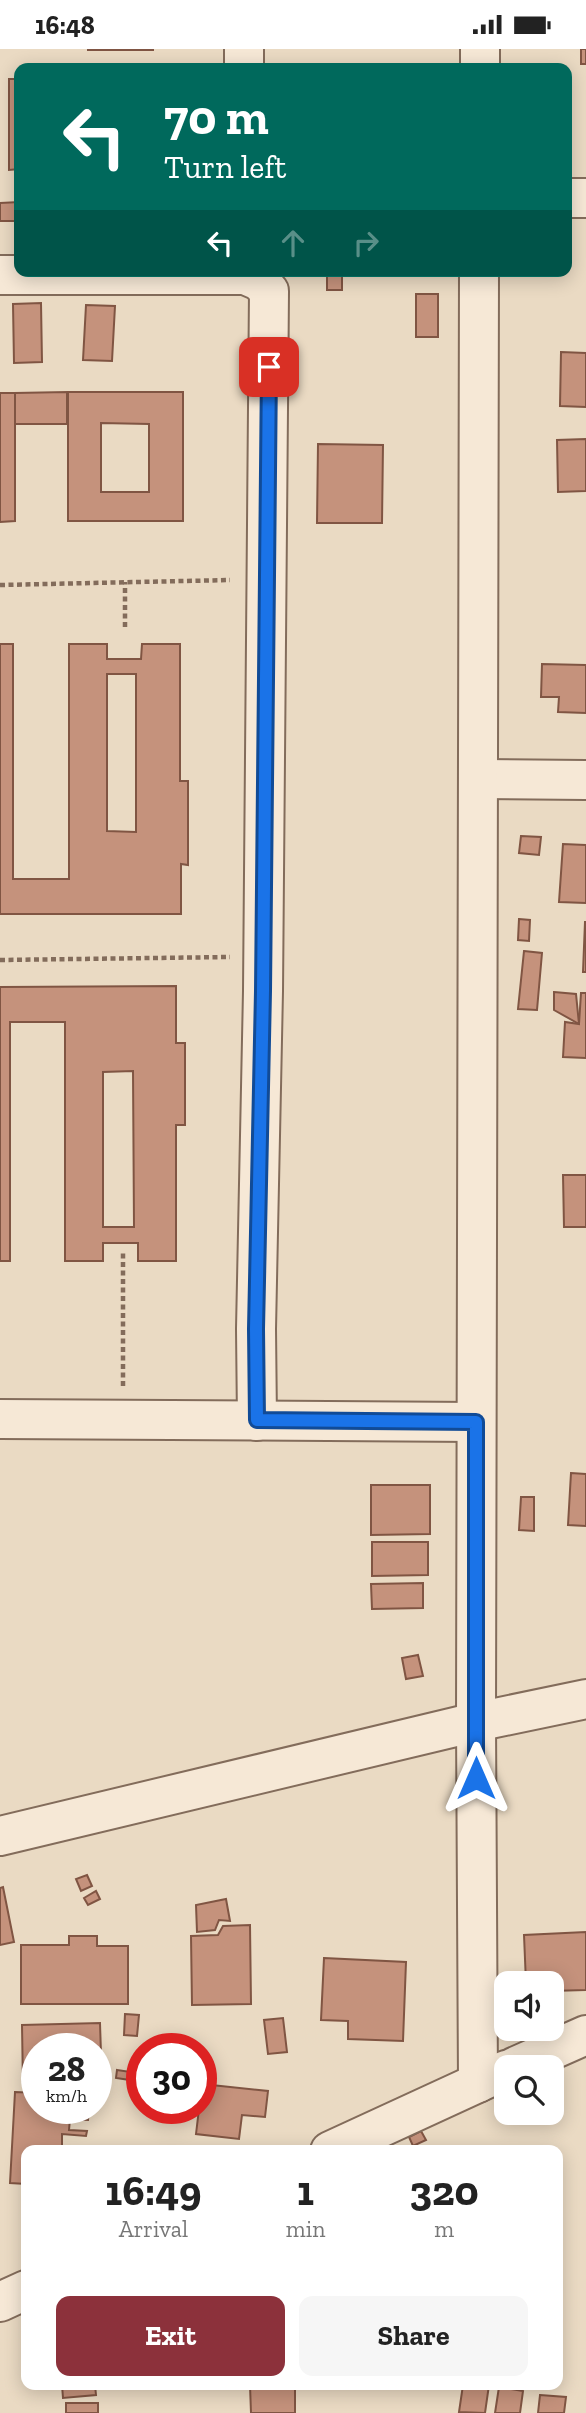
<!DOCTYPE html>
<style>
:root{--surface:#fff;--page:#f6f6f6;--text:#222;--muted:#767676;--accent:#8c313b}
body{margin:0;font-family:"Zilla Slab",serif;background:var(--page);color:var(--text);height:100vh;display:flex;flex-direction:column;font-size:26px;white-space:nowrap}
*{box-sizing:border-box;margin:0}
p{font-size:23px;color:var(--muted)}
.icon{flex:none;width:38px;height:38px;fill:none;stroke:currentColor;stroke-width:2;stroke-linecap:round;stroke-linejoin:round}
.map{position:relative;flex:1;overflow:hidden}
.details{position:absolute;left:21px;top:2096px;width:542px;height:245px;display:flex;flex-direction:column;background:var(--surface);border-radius:14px;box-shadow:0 4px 18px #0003}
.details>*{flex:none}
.top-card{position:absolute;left:14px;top:14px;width:558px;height:214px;border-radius:14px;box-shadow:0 4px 18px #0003;background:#00695c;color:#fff;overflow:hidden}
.controls{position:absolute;left:494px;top:1922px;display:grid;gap:14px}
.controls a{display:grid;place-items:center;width:70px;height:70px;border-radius:14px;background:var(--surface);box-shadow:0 4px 18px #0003;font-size:35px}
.speed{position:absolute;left:21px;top:1984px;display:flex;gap:14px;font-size:35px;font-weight:700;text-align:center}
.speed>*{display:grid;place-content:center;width:91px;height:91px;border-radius:50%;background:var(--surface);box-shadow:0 4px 18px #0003;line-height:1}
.speed small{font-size:18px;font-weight:400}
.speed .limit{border:10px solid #d22;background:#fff;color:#111}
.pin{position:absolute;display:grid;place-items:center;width:60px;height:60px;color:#fff;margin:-30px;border-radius:14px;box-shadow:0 4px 10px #0006}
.me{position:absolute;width:77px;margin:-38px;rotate:0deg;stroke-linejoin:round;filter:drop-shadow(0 0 5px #0008)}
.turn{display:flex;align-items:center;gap:24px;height:147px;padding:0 35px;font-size:32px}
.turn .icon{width:91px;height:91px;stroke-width:2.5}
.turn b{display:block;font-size:49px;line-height:60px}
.lanes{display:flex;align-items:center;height:66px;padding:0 35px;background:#0003;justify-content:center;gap:35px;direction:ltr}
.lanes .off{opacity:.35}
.eta{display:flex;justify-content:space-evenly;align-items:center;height:119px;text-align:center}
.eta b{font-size:42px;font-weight:800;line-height:49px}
.cta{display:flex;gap:14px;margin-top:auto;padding:14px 35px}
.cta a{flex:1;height:80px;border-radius:14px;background:var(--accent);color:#fff;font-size:28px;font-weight:800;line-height:80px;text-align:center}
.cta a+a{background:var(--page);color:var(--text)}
.status{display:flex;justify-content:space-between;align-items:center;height:49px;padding:0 35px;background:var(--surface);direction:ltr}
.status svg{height:19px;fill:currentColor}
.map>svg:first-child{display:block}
</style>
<div class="status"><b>16:48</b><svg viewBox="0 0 49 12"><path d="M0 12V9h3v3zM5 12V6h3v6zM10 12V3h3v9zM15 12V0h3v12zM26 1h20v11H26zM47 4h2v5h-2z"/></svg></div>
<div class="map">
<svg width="586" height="2364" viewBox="0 0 586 2364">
<rect width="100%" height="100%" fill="#eadac3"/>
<g fill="#c5927c" stroke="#805543" stroke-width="2" fill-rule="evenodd">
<rect x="88" y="0" width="65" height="1"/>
<rect x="581" y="0" width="5" height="15"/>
<polygon points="9,30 19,30 19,120 9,121"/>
<polygon points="19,153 19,172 0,172 0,154"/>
<rect x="327" y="222" width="15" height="19"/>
<rect x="416" y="245" width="22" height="43"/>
<polygon points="41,254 42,313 14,314 13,255"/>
<polygon points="86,256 115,257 112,312 83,311"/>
<polygon points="561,303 586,304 586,358 560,357"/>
<polygon points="67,343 67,375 15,375 15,344"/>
<path d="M68 343H183V472H68ZM101 374 149 375V443H101Z"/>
<polygon points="0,344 15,344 15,472 0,473"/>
<polygon points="586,390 586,442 558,443 557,391"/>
<polygon points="318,395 383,396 382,474 317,474"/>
<path d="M0 595H13V830H69V595H107V610H141L142 595H180V732H188V816L181 815V865H0ZM107 625H136V783L107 782Z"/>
<polygon points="542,615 586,616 586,664 558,663 559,648 541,648"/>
<polygon points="521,787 541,788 539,806 519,804"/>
<polygon points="563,795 586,796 586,854 559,853"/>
<polygon points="519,870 530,871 529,892 518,891"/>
<polygon points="585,873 586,873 586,923 583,923"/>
<polygon points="524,902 542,904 537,961 518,960"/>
<path d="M176 937V994H185V1076H176V1212H138V1194H103V1212H65V973H10V1212H0V938ZM133 1022 134 1178H103V1023Z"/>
<polygon points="554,943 576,945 579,975 554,961"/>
<polygon points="581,944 586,944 586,1009 563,1008 565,973 579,975"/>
<polygon points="563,1126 586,1126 586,1178 564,1178"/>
<polygon points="571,1424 586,1425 586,1477 568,1476"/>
<polygon points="371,1436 430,1436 430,1485 371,1486"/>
<polygon points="521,1448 534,1448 534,1482 519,1481"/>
<polygon points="372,1493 428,1493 428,1526 372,1527"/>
<polygon points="423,1534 423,1559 372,1560 371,1535"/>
<polygon points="418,1606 423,1627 406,1630 402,1609"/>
<polygon points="87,1826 92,1837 81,1842 76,1830"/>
<polygon points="3,1838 14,1893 0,1896 0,1839"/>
<polygon points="96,1842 100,1850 88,1856 84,1849"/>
<polygon points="226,1850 230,1872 219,1871 215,1881 197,1883 196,1856"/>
<polygon points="250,1876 251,1955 192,1956 191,1887 218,1886 223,1877"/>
<polygon points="586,1883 586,1941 551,1942 551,1934 526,1934 524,1886"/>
<polygon points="69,1887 97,1887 97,1897 128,1897 128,1955 21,1955 21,1896 69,1896"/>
<polygon points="324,1909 406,1913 403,1992 348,1990 348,1972 321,1971"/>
<polygon points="125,1965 139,1966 137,1987 124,1986"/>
<polygon points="283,1969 287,2003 268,2005 264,1971"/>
<polygon points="100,1974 102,2036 96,2036 96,2000 37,2000 37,2037 23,2037 22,1976"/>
<polygon points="117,2021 131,2023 130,2031 116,2029"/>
<polygon points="202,2035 268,2042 265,2068 242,2066 239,2090 196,2085 199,2060 201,2060"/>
<polygon points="15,2043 37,2044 37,2060 89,2060 88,2071 70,2070 69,2081 87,2082 86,2087 62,2085 62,2100 82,2102 26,2102 26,2135 10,2134"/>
<polygon points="421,2082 426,2091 413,2097 409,2088"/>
<polygon points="62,2336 95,2336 96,2346 63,2349"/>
<polygon points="250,2336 295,2336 295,2364 251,2364"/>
<polygon points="463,2336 489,2336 485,2364 459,2363"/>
<polygon points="499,2338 523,2342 520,2364 495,2364"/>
<polygon points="540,2346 566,2348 564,2364 538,2364"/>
<rect x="66" y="2354" width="32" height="10"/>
</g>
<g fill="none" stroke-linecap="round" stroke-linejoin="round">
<defs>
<g id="minor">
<polyline points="244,0 244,19"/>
<polyline points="480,19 480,0"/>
<polyline points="567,149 586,149"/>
<polyline points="0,226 245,226 259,232 269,242 263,942 256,1280 257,1372"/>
<polyline points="478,730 586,731"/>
<polyline points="0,1370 476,1373"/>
<polyline points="0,1787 476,1673 586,1650"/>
<polyline points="514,2018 586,1986"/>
<polyline points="478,2034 476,1673 479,222"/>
<polyline points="330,2102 506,2021"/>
<polyline points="0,2253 26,2241"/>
</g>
</defs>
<use href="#minor" stroke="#836c5b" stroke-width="42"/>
<g stroke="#836c5b" stroke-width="4.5" stroke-dasharray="5 3.5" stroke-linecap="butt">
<polyline points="0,536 230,531"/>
<polyline points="125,578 125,533"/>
<polyline points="0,911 230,908"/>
<polyline points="123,1337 123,1203"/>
</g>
<use href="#minor" stroke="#f6e8d6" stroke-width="38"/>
</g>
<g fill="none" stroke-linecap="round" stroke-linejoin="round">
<defs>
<polyline id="route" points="269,318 263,942 256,1280 257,1371 476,1373 476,1729"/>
</defs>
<use href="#route" stroke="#114b97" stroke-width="18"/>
<use href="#route" stroke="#1a73e8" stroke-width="12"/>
</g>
</svg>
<div class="controls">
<a><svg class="icon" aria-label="sound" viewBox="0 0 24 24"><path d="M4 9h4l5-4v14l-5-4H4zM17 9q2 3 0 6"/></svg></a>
<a><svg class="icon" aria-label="search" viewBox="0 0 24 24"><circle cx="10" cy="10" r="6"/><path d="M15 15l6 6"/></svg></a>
</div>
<div class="speed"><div>28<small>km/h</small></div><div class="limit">30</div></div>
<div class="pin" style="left:269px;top:318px;background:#d93025"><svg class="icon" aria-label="arrive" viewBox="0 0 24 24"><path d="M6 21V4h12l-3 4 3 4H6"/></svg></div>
<svg class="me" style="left:476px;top:1729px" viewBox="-20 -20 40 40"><path d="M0-17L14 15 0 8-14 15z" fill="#1a73e8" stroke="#fff" stroke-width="4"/></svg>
<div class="top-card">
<div class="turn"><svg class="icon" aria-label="left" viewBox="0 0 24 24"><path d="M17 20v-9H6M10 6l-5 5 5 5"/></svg><div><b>70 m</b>Turn left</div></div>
<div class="lanes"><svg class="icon" aria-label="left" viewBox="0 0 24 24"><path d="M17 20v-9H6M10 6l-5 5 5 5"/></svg><svg class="icon off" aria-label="ahead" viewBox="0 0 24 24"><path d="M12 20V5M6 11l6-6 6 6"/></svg><svg class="icon off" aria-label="right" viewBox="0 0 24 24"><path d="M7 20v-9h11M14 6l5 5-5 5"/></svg></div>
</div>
<section class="details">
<div class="eta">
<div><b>16:49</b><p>Arrival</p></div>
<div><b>1</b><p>min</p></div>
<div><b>320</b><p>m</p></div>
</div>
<div class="cta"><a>Exit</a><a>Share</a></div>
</section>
</div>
